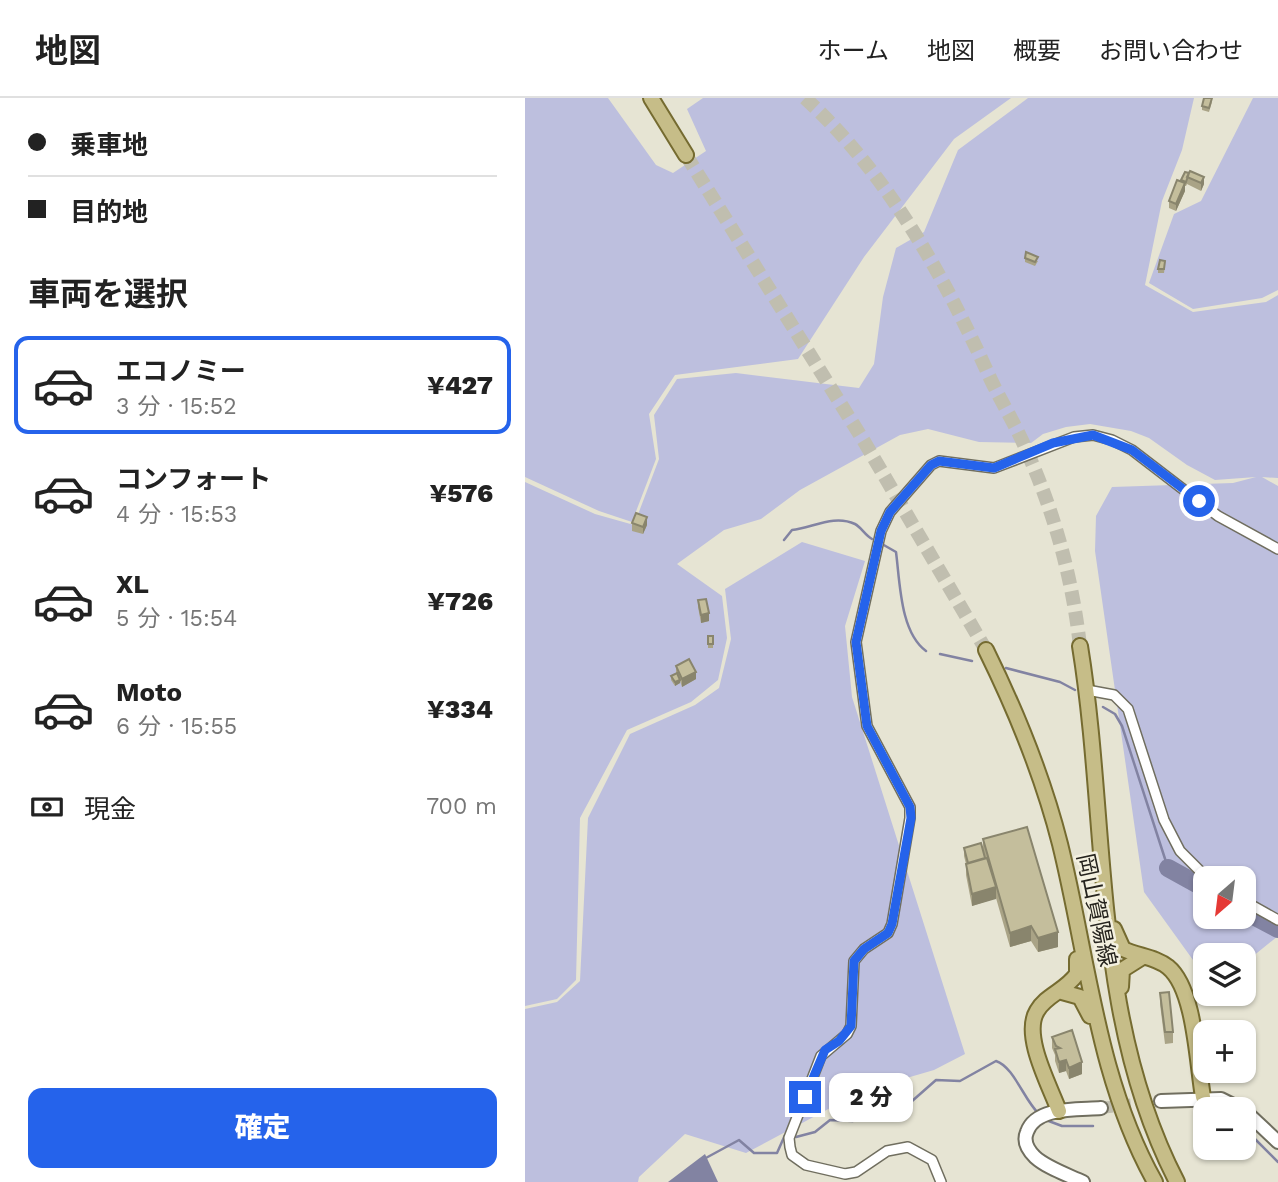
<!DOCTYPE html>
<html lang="ja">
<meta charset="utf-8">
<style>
:root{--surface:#fff;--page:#f6f6f6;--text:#222;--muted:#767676;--line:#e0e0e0;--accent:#2563eb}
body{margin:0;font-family:"Work Sans","Noto Sans JP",sans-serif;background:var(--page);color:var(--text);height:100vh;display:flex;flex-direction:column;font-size:26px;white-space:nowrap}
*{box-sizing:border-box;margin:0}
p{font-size:23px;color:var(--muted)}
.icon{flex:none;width:38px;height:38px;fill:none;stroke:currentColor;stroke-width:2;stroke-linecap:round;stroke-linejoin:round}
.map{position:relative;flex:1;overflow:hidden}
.drawer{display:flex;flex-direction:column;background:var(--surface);width:525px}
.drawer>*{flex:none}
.top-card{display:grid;align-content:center;height:154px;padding:0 28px;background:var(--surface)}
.needle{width:46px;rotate:208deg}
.controls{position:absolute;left:668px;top:768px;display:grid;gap:14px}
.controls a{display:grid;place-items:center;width:63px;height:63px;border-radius:14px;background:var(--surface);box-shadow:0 2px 5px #0004;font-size:35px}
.end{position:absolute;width:32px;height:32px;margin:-16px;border:9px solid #2563eb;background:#fff;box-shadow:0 0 0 4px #fff}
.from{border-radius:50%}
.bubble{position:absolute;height:49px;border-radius:14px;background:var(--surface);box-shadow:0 2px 5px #0004;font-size:23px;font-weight:800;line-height:49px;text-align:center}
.top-card b{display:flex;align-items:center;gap:24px;height:66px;font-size:26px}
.top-card b+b{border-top:2px solid var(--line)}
.top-card i{width:18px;height:18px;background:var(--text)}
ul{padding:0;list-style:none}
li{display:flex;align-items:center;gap:21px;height:98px;margin:0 14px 10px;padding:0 14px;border:4px solid transparent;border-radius:14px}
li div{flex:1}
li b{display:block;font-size:26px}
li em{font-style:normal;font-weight:800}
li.active{border-color:var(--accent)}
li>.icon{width:63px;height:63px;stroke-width:1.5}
h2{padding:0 28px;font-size:32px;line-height:84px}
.pay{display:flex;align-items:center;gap:18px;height:77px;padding:0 28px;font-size:26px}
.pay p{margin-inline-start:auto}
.action{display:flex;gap:14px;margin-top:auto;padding:14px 28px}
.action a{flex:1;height:80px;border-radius:14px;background:var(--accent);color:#fff;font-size:28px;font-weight:800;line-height:80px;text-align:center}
header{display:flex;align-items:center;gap:42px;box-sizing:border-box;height:98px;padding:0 35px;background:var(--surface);border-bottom:2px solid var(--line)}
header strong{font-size:33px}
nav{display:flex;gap:38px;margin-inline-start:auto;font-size:24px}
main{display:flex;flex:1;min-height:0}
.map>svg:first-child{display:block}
.green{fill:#bdbfde;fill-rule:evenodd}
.water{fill:#8283a2}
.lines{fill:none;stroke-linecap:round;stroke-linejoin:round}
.stream{stroke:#8283a2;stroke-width:2.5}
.river{stroke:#8283a2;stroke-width:18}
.tertiary-tunnel{stroke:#c0beaf;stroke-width:12;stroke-dasharray:12 6;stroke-linecap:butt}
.primary-tunnel{stroke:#c0beaf;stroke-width:14;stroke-dasharray:14 7;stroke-linecap:butt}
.minor-casing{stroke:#706e5f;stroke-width:12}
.tertiary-casing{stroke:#706e5f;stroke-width:16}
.primary-casing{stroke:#756b30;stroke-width:18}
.minor{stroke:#fff;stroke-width:9}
.tertiary{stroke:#fff;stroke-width:12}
.primary{stroke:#c6bd88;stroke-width:14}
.wall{fill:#a9a386}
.shaded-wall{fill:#89856d}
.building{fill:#c4be9c;stroke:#89856d;stroke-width:2}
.route{stroke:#2563eb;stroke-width:9}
.labels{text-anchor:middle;stroke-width:5;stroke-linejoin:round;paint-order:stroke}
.street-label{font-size:23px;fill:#26241e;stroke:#f4f1e0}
</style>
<header>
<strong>地図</strong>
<nav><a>ホーム</a><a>地図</a><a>概要</a><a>お問い合わせ</a></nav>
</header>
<main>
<section class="drawer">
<div class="top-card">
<b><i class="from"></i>乗車地</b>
<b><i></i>目的地</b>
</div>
<h2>車両を選択</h2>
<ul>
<li class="active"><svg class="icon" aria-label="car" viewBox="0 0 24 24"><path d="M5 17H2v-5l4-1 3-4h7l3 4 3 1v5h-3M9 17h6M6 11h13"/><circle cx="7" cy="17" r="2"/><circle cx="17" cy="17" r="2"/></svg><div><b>エコノミー</b><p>3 分 · 15:52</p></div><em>¥427</em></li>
<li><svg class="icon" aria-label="car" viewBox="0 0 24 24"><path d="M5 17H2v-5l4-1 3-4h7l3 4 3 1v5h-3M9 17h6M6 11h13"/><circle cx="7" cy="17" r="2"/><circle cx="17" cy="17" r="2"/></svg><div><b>コンフォート</b><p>4 分 · 15:53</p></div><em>¥576</em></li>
<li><svg class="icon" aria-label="car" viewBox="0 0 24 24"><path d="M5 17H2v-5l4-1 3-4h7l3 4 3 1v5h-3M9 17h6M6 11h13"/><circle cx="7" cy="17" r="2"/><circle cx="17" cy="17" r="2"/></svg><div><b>XL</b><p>5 分 · 15:54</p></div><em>¥726</em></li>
<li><svg class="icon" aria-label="car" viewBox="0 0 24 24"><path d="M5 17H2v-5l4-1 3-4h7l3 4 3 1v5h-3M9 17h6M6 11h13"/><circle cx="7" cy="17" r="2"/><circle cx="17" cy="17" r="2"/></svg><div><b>Moto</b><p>6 分 · 15:55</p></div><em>¥334</em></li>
</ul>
<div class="pay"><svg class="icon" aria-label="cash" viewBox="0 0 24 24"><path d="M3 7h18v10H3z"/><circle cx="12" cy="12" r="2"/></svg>現金<p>700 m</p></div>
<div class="action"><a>確定</a></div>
</section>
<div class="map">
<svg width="753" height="1084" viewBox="0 0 753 1084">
<rect width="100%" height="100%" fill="#e6e4d3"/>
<path class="green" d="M0,0H83L131,67L148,75L181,53L162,11L178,0H486L429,41L339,159L273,261L150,277L124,316L131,361L107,424L74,413L0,379Z
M503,0H669L657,52L637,103L620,187L668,214L741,204L753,197V380L737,379L753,388V838L727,859L719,873V858H681V880L619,794L570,453L571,418L587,389L708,385L731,379L690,382L662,367L624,340L606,333L565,326L541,329L518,336L506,345L454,344L403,331L375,337L275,392L236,421L199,432L152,466L197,498L202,540L193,582L166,604L102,632L55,720L51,882L32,901L0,908V384L70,416L109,427L134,361L129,317L152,281L211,275L334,290L349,266L358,199L371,150L399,134L433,52ZM681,780H719V819H681Z
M728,0H753V192L737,200L668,211L624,185L649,116L676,103Z
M277,444L340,463L320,528L327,599L440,956L409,972L337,993L221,1055L160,1036L114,1079L113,1084H0V911L32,904L55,883L63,720L105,636L170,607L194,590L206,541L200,491Z"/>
<path class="water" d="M180,1056L193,1084H143Z"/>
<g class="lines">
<path class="stream" d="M259,442L267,432C287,430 309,416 330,426C336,429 340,437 347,441
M357,446L371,454C375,484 375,534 401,553
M415,556L447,563
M481,570L535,584L550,592
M578,609L590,616L597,628L643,770
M676,1013H681
M521,1022L537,1028H568
M719,1030L753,1064
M271,1039L290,1034L305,1022L328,1023L341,1009L368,1000L386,1004L411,982L435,983L471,963C489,969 499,1002 514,1016
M179,1061L214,1042L229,1055H252L260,1037"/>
<path class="river" d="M643,770L681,791
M719,813L753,831"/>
<path class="tertiary-tunnel" d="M576,1010L636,1003"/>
<path class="primary-tunnel" d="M280,0C364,77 420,180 466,282C477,305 490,326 500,349C529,413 547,478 555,548
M161,57L340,345L461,552"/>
<g class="minor-casing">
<path id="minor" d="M562,592L589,597L603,611L639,722L655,753L682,780
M719,803L753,822
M416,1084L407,1062L383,1049L362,1053L331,1074L320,1076L281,1067L267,1057L265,1049L264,1040L296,958L322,936L326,928L329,863L339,851L363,835L367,826L385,720V709L342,628L331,544L356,433L365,414L406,367L414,363L469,370L549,339L568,337L587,342L607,352L693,418L753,451"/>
</g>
<g class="tertiary-casing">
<path id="tertiary" d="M636,1003L696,1001L718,1012
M719,1012L753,1044
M558,1084C543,1077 522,1070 510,1059C503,1052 498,1043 502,1034C511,1008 554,1012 576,1010"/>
</g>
<g class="primary-casing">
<path id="primary" d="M126,0L161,57
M555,548C584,727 566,918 652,1084
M461,552C492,615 518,679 535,746C563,859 572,981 630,1084
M589,831L598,851C612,858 631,859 643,869C670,891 672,965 678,999
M596,889L597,872L616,860
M537,894L555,899L565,918
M534,1013C525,988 497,938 512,913C521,897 540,893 552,876V861"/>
</g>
<use href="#minor" class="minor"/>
<use href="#tertiary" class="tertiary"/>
<use href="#primary" class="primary"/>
</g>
<path class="wall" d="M687,4L684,14L677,12V8Z
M660,74L679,86L676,93L662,86L661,88H660V93L651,113L644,110V103L656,84Z
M500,160L513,163L510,168L500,164Z
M640,167L639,175H633V171Z
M107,425L122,427L118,436L107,433Z
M173,502L184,523L176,525L173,509Z
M183,538H188V550H183Z
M151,568L171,581L157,589L155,583V585L150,588L146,582V578L151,576Z
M458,741L533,849L513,854L506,843L485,849L471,800L447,808L441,777V766L439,758V750L458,753Z
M635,895L648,934V945L640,946L635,906Z
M527,939L557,976L544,981L541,973L534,975L530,963V957L527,950Z"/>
<path class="shaded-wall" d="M679,79V86L676,93V85Z
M660,85V93L651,113V106Z
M122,419V427L118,436V429Z
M184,515V523L176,525V517Z
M171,574V581L157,589V581Z
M155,582V585L150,588V584Z
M471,789V801L447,808V796Z
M506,828V843L485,849V835Z
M533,834V849L513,854V840Z
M541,962V973L534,975V964Z
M557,964V976L544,981V970Z"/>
<path class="building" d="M679,0H687L684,10L677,8Z
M665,73L679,79L676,85L662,79Z
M660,74L664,75L661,84L656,82Z
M652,82L660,85L651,106L644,103Z
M501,154L513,159L510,164L500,160Z
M635,162L640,163L639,171H633Z
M111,415L122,419L118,429L107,425Z
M181,501L184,515L176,517L173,502Z
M183,538H188V546H183Z
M164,561L171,574L157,581L151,568Z
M152,575L155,582L150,584L146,578Z
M502,729L533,834L513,840L506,828L485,835L458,741Z
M456,745L460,760L443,765L439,750Z
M462,760L471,789L447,796L441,766Z
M644,894L648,934H640L635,895Z
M547,932L557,964L544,970L541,962L534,964L530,951L535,950L531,948L527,939Z"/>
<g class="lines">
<path class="route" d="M280,999L300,952L314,943L326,928L329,863L339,851L363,835L367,826L386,720L385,709L342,628L331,544L356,433L365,414L406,367L414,363L469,370L528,345L568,337L607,352L674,403"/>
</g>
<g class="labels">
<g class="street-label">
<text transform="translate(572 812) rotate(78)" y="8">岡山賀陽線</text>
</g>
</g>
</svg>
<div class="controls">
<a><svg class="needle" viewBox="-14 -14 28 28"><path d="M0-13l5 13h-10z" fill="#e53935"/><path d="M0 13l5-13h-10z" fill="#767676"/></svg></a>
<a><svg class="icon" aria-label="layers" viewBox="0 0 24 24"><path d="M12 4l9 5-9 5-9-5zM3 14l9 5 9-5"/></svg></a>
<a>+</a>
<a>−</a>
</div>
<i class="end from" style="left:674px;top:403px"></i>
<i class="end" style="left:280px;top:999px"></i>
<div class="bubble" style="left:304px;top:975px;width:84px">2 分</div>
</div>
</main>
